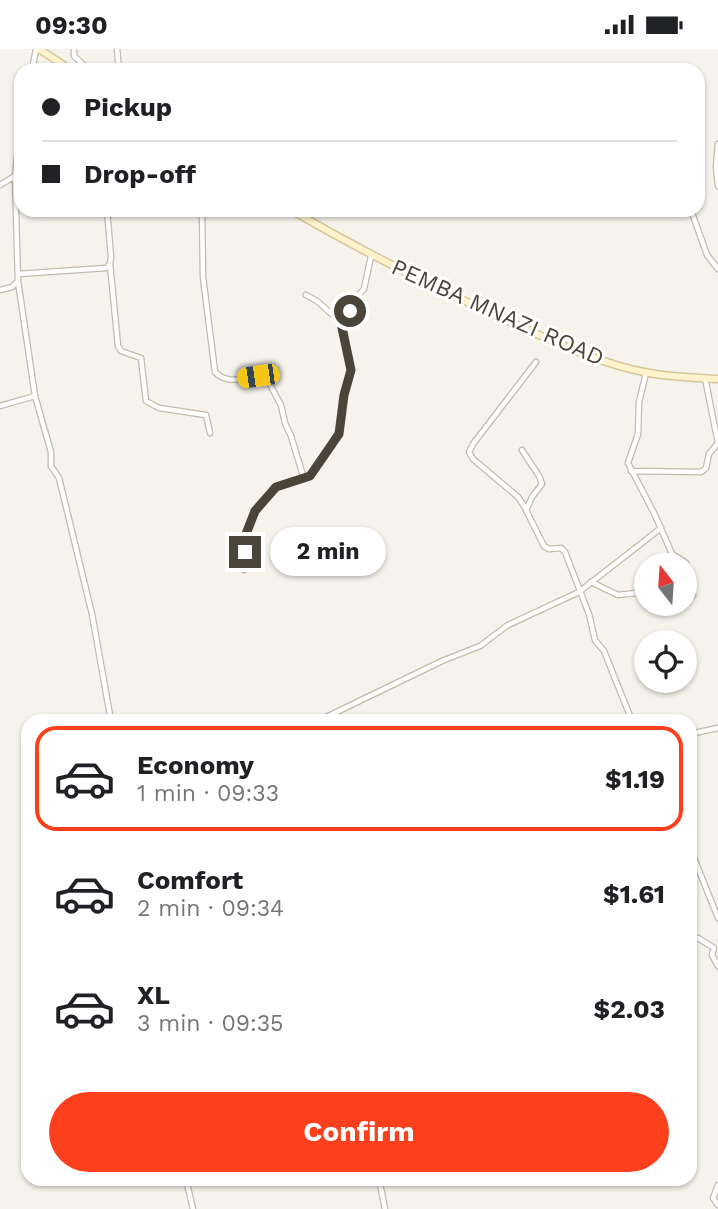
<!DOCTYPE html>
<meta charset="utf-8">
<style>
:root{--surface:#fff;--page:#f2f2f2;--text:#202124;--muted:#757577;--line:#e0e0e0;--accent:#fc3f1d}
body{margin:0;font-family:"Work Sans",sans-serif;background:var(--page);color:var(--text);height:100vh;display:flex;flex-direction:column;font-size:26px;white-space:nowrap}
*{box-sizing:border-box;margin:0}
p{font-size:23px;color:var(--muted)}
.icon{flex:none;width:38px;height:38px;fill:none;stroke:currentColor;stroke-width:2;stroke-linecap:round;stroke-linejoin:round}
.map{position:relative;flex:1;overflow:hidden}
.side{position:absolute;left:21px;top:665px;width:676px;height:472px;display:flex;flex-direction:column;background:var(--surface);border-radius:21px;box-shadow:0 2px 5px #0004}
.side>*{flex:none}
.banner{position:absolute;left:14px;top:14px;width:691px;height:154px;border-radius:21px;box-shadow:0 2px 5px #0004;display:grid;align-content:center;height:154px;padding:0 28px;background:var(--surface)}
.needle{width:46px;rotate:343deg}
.fabs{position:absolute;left:634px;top:504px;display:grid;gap:14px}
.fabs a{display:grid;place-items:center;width:63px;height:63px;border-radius:50%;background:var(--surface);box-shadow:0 2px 5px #0004;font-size:35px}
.end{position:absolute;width:32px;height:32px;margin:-16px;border:9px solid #4b4439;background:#fff;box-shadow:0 0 0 4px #fff}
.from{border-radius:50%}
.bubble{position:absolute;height:49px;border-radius:24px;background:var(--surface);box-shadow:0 2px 5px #0004;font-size:23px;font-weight:700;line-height:49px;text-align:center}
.car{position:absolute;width:21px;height:42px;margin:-21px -10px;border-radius:9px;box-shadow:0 0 5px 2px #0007;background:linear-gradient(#f5c518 24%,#345 0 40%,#f5c518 0 76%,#345 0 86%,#f5c518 0)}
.banner b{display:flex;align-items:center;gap:24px;height:66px;font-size:26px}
.banner b+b{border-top:2px solid var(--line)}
.banner i{width:18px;height:18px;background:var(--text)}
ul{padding:12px 0 0;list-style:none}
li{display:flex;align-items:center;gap:21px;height:105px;margin:0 14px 10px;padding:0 14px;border:4px solid transparent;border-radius:21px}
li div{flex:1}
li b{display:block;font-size:26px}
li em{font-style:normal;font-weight:700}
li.active{border-color:var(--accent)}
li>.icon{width:63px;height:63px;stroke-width:1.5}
.primary-button{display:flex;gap:14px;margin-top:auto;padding:14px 28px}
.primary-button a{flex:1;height:80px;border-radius:42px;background:var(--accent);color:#fff;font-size:28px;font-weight:700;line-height:80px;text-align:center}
.status{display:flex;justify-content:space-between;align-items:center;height:49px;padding:0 35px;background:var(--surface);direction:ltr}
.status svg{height:19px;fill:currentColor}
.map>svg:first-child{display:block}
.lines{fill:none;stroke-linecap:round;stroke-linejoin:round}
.minor-casing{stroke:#c2bbae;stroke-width:7}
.secondary-casing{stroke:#d6c79b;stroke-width:9}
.minor{stroke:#fff;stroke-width:4.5}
.secondary{stroke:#fff3cd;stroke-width:6}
.route{stroke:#4b4439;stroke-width:9}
.labels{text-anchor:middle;stroke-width:6;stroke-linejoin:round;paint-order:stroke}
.street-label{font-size:23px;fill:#4b4439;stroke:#fff}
</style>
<div class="status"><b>09:30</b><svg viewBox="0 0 49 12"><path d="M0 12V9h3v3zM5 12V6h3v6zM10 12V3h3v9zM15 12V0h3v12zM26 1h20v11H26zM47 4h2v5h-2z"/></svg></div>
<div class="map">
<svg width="718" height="1160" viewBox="0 0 718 1160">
<rect width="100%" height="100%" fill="#f6f3ec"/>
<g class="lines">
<g class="minor-casing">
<path id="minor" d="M74,0V7L89,21
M117,0L119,21
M32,21L36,0
M21,73L15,127L18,232L35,347L51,403V417L59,429L92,565L111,672
M718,95L716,118L718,137
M0,136L15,127
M202,161L203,228L215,323C229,338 249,326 266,328L281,356L285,374L291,387L304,430
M691,161L707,206L718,220
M110,215L118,297L121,302L141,309L146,352L159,359L206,366L210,384
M18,225L106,219L110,215L111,208L107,161
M0,241L12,238L17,233
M306,246L317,252L343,275
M646,324L639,353L638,385L628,414L655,466L672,505L686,514
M705,329L718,394
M0,357L35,347
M522,401L539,427L542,435L532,448L526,461L544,497L549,500L561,499L565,503L589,565L595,591L604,602L632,672
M631,422L701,423L706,419L709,405L718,394
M526,460L518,448L473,410L469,403L473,395L536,313
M244,521L246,485L255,462L276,438L310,427L340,381L344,346L351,321L343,275L357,248L364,240L371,207
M591,533L618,546L646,543
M684,545L693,546
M318,672L442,612L480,597L508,576L579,543L661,479
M690,685L718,679
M690,799L718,869
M690,894L698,889L714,899L712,906L718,917
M186,1130L193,1160
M379,1130L385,1160
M718,1136L713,1149L718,1156"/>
</g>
<g class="secondary-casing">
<path id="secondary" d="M39,0L71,21
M291,161C360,201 431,237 504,270C550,291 599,315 649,324C672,328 694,329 718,330"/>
</g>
<use href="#minor" class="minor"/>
<use href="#secondary" class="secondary"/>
</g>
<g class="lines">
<path class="route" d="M245,503L246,485L255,462L276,438L310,427L339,385L344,346L351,321L342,279L350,262"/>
</g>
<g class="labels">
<g class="street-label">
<text transform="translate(498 263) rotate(24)" y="8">PEMBA MNAZI ROAD</text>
</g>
</g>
</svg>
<div class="fabs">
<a><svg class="needle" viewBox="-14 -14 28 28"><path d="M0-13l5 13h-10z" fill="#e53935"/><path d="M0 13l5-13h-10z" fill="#757577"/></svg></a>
<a><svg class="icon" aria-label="locate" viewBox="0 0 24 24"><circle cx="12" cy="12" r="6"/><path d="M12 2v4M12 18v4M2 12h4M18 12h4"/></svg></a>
</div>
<i class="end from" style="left:350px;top:262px"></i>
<i class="end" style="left:245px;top:503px"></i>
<div class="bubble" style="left:270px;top:478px;width:116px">2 min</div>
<i class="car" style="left:258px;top:327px;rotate:262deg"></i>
<div class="banner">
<b><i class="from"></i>Pickup</b>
<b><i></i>Drop-off</b>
</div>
<section class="side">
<ul>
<li class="active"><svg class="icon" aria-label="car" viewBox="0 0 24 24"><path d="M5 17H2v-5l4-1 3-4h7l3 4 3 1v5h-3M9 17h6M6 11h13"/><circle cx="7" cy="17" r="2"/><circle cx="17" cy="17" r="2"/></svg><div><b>Economy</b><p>1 min · 09:33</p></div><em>$1.19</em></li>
<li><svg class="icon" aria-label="car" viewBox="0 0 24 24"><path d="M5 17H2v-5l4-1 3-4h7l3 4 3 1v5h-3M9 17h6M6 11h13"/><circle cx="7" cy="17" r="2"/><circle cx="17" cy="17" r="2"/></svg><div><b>Comfort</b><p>2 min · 09:34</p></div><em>$1.61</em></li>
<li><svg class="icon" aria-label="car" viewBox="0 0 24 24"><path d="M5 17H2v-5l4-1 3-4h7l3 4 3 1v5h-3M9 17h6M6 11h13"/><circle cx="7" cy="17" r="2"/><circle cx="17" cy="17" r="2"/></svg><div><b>XL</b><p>3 min · 09:35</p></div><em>$2.03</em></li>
</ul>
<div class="primary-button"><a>Confirm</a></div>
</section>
</div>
